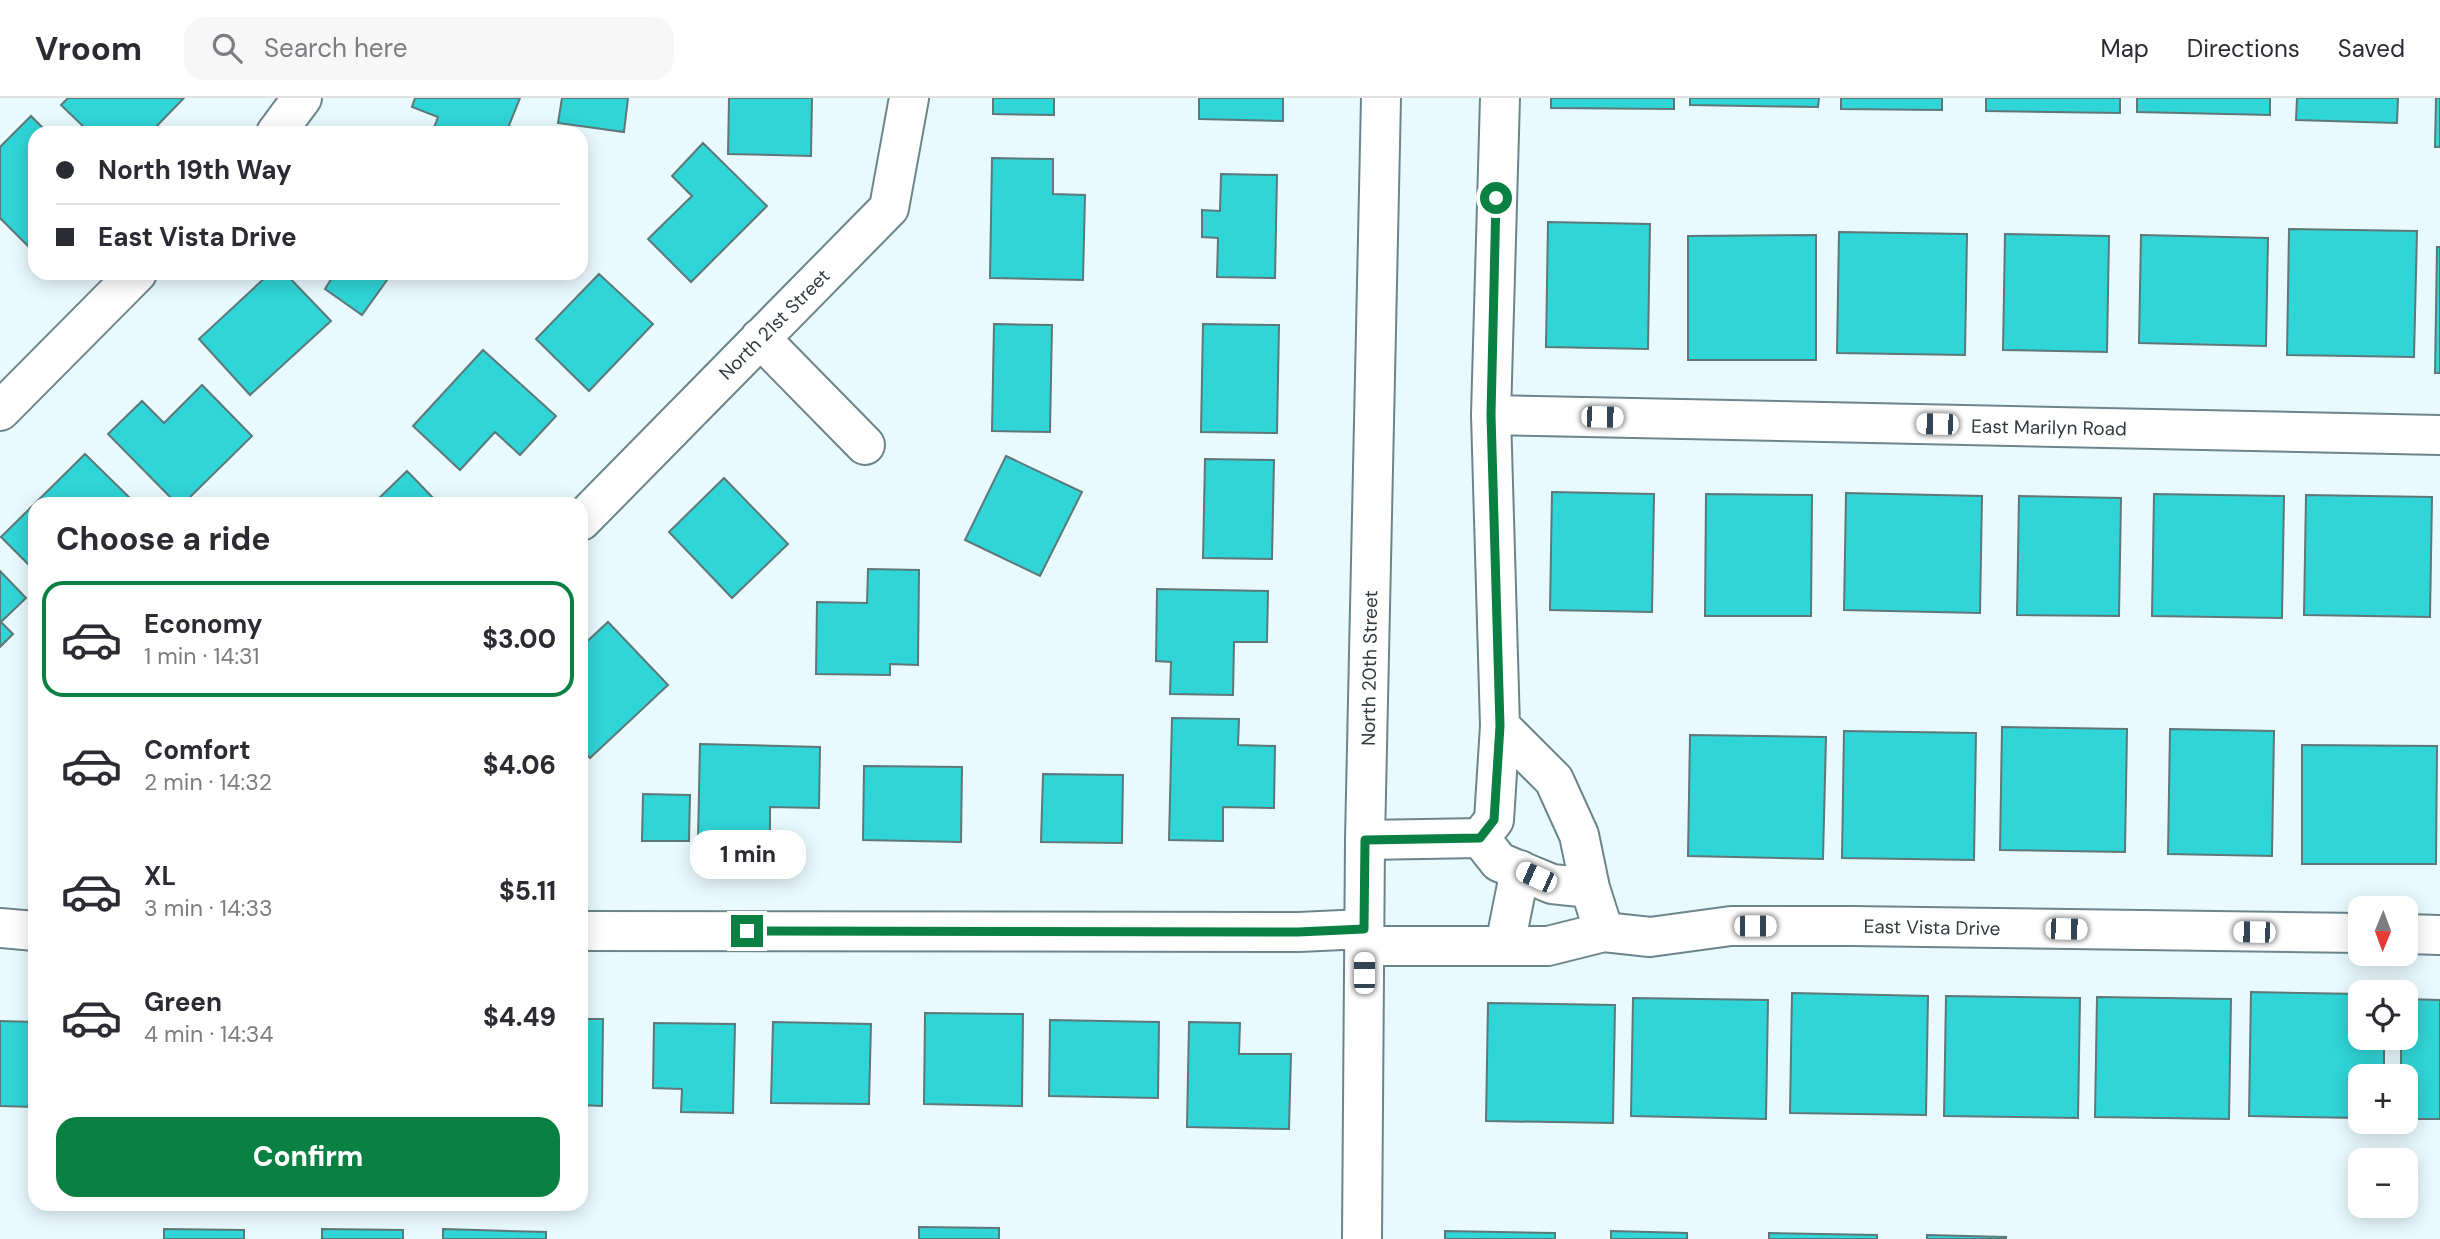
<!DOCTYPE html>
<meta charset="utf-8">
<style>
:root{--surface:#fff;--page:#f7f7f7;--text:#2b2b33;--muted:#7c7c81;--line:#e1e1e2;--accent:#0b8043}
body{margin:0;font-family:"DM Sans",sans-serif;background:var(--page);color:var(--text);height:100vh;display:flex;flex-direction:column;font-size:26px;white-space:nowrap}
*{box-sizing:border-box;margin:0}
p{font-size:23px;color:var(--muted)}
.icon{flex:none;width:38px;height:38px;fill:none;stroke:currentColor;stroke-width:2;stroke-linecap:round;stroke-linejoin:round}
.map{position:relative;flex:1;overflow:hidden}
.drawer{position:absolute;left:28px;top:399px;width:560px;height:714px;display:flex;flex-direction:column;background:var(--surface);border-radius:21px;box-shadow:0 4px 18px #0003}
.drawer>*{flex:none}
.banner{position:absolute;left:28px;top:28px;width:560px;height:154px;border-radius:21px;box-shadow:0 4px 18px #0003;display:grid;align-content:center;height:154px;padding:0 28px;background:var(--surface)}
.needle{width:46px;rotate:181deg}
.tools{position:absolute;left:2348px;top:798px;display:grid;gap:14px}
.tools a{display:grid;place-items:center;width:70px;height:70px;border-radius:14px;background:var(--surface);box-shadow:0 4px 18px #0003;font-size:35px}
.end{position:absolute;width:32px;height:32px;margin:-16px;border:9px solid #0b8043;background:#fff;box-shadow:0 0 0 4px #fff}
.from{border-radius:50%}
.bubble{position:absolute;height:49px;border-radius:21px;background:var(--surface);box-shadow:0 4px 18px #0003;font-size:23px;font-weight:800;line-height:49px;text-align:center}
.car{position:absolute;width:21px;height:42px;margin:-21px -10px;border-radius:9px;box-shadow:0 0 5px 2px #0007;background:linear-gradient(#fff 24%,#345 0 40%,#fff 0 76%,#345 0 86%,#fff 0)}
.banner b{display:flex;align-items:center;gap:24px;height:66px;font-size:26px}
.banner b+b{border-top:2px solid var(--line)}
.banner i{width:18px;height:18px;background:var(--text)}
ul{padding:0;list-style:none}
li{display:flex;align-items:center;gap:21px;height:116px;margin:0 14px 10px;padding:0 14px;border:4px solid transparent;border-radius:21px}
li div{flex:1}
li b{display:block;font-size:26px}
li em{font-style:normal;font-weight:800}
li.selected{border-color:var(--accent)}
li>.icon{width:63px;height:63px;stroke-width:1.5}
h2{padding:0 28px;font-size:32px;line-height:84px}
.cta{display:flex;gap:14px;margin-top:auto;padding:14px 28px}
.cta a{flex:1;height:80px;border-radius:21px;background:var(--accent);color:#fff;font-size:28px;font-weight:800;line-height:80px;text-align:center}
header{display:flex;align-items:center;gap:42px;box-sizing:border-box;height:98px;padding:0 35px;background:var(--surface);border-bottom:2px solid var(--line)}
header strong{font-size:33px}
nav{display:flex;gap:38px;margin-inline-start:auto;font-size:24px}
.search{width:490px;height:63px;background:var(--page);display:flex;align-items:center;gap:18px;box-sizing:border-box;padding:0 24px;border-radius:21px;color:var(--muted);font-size:26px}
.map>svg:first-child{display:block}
.building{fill:#30d5d8;stroke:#5c7878;stroke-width:2}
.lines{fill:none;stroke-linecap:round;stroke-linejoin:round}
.minor-casing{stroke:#6b858c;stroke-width:42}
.tertiary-casing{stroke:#6b858c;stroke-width:42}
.minor{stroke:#fff;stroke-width:38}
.tertiary{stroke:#fff;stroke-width:38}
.route{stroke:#0b8043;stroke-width:9}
.labels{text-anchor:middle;stroke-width:5;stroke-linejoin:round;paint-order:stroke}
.street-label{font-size:19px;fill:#2f3a3d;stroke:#fff}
</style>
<header>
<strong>Vroom</strong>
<div class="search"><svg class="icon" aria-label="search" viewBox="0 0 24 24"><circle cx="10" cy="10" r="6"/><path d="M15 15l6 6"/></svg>Search here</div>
<nav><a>Map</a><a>Directions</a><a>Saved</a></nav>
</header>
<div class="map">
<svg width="2440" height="1141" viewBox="0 0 2440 1141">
<rect width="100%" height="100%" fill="#e9faff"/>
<path class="building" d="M68,0H184L150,35H90L61,7Z
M415,0H520L506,35H432L438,19L412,9Z
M562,0H628L624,34L558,25Z
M729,0H812L811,58L728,56Z
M993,0H1054V17L993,16Z
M1199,0H1283V23L1199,21Z
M1551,0H1674V11L1551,10Z
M1690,0H1819L1818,9L1690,7Z
M1841,0H1942V12L1841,11Z
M1986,0H2120V15L1986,13Z
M2137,0H2270V17L2137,14Z
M2297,0H2398L2397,25L2296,22Z
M2436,0H2440V49H2435Z
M31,18L48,35H35V151L33,153L0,120V49Z
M703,45L767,108L691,184L648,141L692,98L672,78Z
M992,60L1053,61V96L1085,97L1083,182L990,180Z
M1221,76L1277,77L1275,180L1217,179L1218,140L1202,139V112L1220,113Z
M1548,124L1650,126L1648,251L1546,249Z
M2289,131L2417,133L2414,259L2287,257Z
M1839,134L1967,136L1965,257L1837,255Z
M2005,136L2109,138L2107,254L2003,252Z
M1816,137V262H1688V138Z
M2141,137L2268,140L2266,248L2139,245Z
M2437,149H2440V275H2435Z
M270,175H285L331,223L250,297L199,241Z
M335,175H392L362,217L325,191Z
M599,176L653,226L589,293L536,241Z
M994,226L1052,227L1050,334L992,333Z
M1203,226L1279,227L1277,335L1201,334Z
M483,252L556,318L520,357L495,334L460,372L413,328Z
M202,287L252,338L183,406H177L108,336L142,303L164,325Z
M85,356L136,406H35V473L1,439Z
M1006,358L1082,394L1040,478L965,442Z
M1205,361L1274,362L1272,461L1203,460Z
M407,373L439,406H373Z
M724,380L788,446L732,500L669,434Z
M1552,394L1654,396L1652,514L1550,512Z
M1846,395L1982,398L1980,515L1844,512Z
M1706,396L1812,397L1811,518H1705Z
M2154,396L2284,398L2282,520L2152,518Z
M2306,397L2432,399L2430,519L2304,517Z
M2019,398L2121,400L2119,518L2017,517Z
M868,471L919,472L918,567L890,566V577L816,576L817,504L867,505Z
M0,473L26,500L1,524L13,536L0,549Z
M1157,491L1268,493L1267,544H1234L1233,597L1170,596L1171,564L1156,563Z
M608,524L668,587L590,660L581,650V549Z
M1172,620L1239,621L1238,647L1275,648L1274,710L1223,709V743L1169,742Z
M2002,629L2127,631L2125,754L2000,752Z
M2170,631L2274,633L2272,758L2168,756Z
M1844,633L1976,635L1974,762L1842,760Z
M1690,637L1826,639L1823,761L1688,758Z
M700,646L820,649L819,710L770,709V744L698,742Z
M2302,647L2437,648L2436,766H2302Z
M30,657H35V744H29Z
M864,668L962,669L961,744L863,742Z
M1043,676L1123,677L1122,745L1041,744Z
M643,696L690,697L689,743H642Z
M2251,894L2361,896V940H2384V978H2361V1020L2249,1018Z
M1792,895L1928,898L1926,1017L1790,1015Z
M1946,898L2080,900L2078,1020L1944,1018Z
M2097,899L2231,901L2229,1021L2095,1019Z
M1633,900L1768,902L1766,1021L1631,1018Z
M2406,901L2440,902V1021H2406V978H2401V940H2406Z
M1488,905L1615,907L1613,1025L1486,1023Z
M925,915L1023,916L1022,1008L924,1006Z
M581,921H603L602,1008L581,1007Z
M1050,922L1159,924L1158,1000L1049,998Z
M0,923L35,924V1009L0,1008Z
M773,924L871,926L869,1006L771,1005Z
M1189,924L1240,925L1239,956H1291L1289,1031L1187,1029Z
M654,925L735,926L733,1015L681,1014L682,991L653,990Z
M919,1129L999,1130V1141H919Z
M164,1131L244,1132V1141H164Z
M322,1131L403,1132V1141H322Z
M443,1131L546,1134V1141H443Z
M1445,1133L1555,1135V1141H1445Z
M1611,1133L1687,1135V1141H1611Z
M1769,1135L1877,1137V1141H1769Z
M1927,1137L2006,1139V1141H1927Z"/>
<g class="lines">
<g class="minor-casing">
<path id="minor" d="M1500,0L1491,317L1500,628L1554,682L1579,737L1590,790L1604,834
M276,35L302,0
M760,240L865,347
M0,313L137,175
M1491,317L2440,337
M581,423L889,110L909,0
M1480,740L1499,764L1552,786L1590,790
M1365,742L1480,740L1494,722L1500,628
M0,830L35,833
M581,833L1299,834L1364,831
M2406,836L2440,837
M1505,847L1520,772
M1364,848H1548L1604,834L1650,839L1731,828H1852L2361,835"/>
</g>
<g class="tertiary-casing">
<path id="tertiary" d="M1362,1141L1365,742L1381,0"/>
</g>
<use href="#minor" class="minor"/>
<use href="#tertiary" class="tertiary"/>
</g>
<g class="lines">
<path class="route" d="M747,833L1298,834L1364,831L1365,742L1480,740L1494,722L1500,628L1491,317L1496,100"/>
</g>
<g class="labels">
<g class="street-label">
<text transform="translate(774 226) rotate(-45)" y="7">North 21st Street</text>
<text transform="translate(2049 329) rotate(1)" y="7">East Marilyn Road</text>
<text transform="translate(1369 570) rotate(-89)" y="7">North 20th Street</text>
<text transform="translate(1932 829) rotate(1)" y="7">East Vista Drive</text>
</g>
</g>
</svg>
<div class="tools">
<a><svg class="needle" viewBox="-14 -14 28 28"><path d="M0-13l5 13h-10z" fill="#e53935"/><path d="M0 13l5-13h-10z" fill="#7c7c81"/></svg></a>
<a><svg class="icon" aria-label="locate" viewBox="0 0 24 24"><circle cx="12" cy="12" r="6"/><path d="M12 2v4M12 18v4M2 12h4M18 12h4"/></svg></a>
<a>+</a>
<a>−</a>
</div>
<i class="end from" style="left:1496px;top:100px"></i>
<i class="end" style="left:747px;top:833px"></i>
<div class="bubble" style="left:690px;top:732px;width:116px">1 min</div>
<i class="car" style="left:1602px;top:319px;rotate:91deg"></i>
<i class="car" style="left:1937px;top:326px;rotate:271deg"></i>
<i class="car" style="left:1536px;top:779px;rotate:294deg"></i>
<i class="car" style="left:1755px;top:828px;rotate:90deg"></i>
<i class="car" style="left:2066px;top:831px;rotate:91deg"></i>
<i class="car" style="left:2254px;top:834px;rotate:271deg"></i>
<i class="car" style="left:1364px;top:875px;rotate:0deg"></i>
<div class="banner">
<b><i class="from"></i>North 19th Way</b>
<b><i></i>East Vista Drive</b>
</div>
<section class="drawer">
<h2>Choose a ride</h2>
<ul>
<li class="selected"><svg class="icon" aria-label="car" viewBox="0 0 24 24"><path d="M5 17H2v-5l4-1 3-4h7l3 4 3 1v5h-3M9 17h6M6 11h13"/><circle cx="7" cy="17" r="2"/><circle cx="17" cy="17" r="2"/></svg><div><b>Economy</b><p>1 min · 14:31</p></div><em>$3.00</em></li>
<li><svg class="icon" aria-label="car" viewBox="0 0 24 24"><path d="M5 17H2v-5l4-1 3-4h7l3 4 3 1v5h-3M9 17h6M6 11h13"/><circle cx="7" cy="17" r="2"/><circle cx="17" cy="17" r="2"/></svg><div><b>Comfort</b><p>2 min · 14:32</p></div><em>$4.06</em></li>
<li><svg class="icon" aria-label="car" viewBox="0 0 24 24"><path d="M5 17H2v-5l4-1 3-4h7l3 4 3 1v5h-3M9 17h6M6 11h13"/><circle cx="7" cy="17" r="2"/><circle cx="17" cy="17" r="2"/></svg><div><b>XL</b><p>3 min · 14:33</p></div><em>$5.11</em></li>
<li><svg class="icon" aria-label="car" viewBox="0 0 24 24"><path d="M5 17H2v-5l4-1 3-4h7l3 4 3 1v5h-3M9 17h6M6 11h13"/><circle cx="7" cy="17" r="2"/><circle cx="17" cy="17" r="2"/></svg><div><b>Green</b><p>4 min · 14:34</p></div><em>$4.49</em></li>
</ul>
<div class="cta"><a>Confirm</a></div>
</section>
</div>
